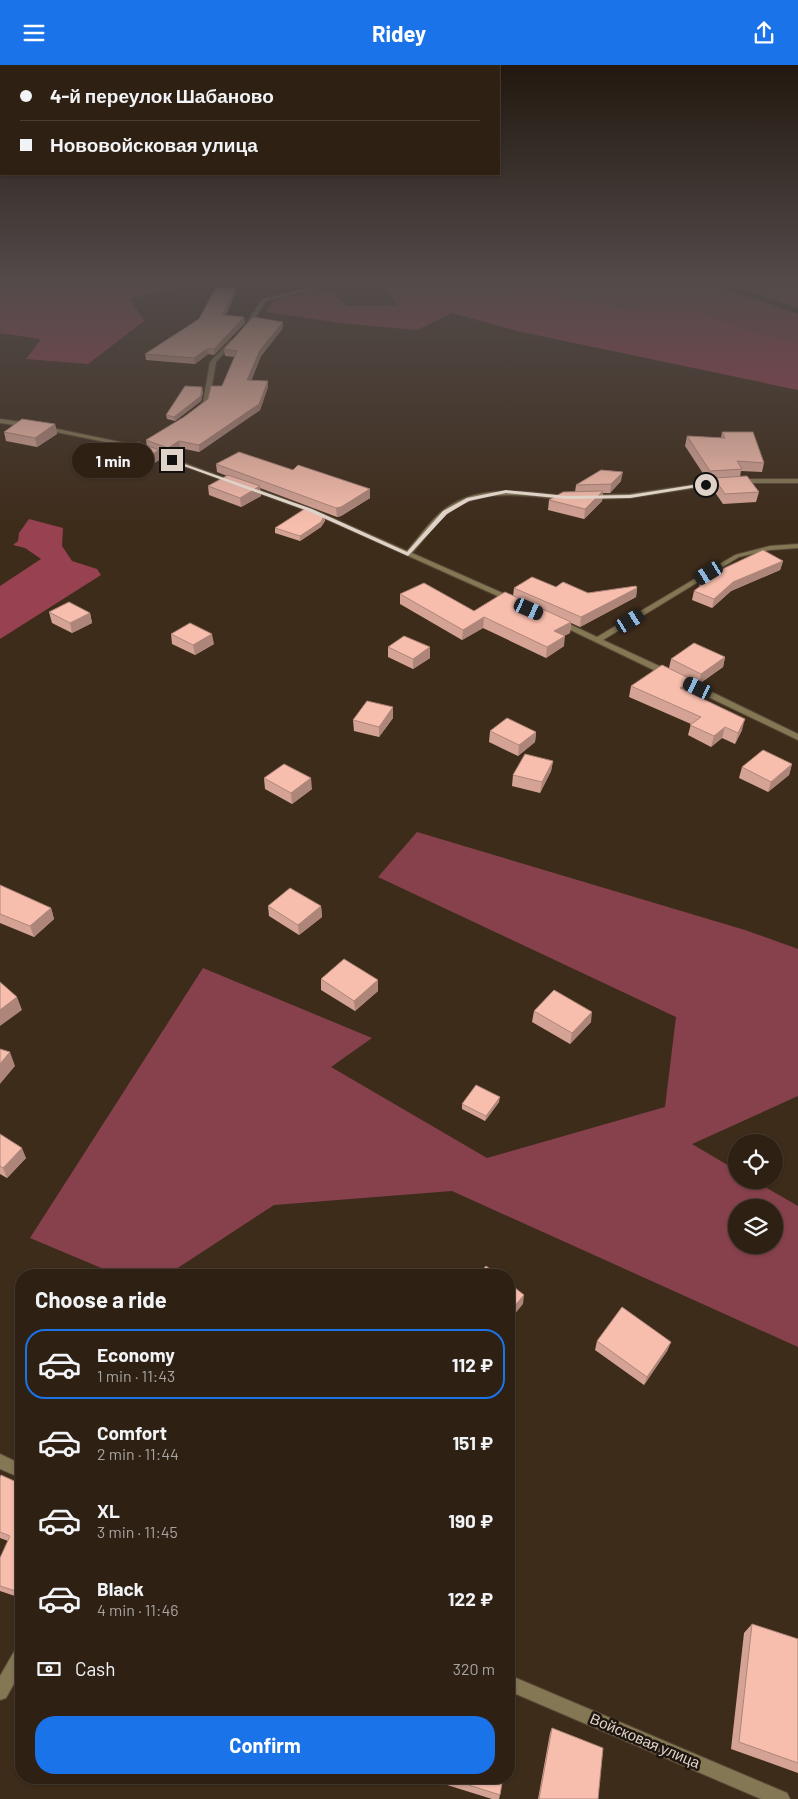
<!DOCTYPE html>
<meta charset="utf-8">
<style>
:root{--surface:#2e2114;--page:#3a2e22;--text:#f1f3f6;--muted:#a7a3a0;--line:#493e34;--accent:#1a73e8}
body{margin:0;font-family:Barlow,sans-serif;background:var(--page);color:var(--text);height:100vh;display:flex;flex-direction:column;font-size:19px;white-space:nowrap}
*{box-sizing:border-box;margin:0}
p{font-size:16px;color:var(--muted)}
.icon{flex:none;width:28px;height:28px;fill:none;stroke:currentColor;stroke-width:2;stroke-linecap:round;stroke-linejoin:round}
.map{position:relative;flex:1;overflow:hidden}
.panel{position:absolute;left:15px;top:1204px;width:500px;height:515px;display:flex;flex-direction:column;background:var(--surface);border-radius:20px;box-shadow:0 1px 4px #0004,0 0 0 1px var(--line)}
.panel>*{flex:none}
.guide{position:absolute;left:0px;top:0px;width:500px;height:110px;box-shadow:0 1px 4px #0004,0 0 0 1px var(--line);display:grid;align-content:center;height:110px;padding:0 20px;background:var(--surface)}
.fabs{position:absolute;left:728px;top:1069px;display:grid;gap:10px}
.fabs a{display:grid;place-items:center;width:55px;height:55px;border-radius:50%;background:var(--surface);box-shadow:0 1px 4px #0004,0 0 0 1px var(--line);font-size:25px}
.end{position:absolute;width:22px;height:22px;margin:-11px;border:6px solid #dfd3c9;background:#111;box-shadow:0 0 0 2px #111}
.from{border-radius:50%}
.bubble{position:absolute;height:35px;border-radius:18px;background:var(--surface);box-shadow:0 1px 4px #0004,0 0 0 1px var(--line);font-size:16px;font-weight:700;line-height:35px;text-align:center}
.car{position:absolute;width:15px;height:30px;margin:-15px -8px;border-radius:6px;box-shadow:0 0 4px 1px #0007;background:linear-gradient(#222 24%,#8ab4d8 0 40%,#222 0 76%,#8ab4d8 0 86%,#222 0)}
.guide b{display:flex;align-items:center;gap:18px;height:48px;font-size:19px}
.guide b+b{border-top:1px solid var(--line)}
.guide i{width:12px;height:12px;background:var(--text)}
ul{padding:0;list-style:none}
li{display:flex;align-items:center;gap:15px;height:70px;margin:0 10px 8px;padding:0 10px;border:2px solid transparent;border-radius:20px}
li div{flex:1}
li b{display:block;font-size:19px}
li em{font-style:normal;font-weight:700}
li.active{border-color:var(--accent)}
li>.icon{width:45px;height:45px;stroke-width:1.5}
h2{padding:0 20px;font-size:22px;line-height:60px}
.pay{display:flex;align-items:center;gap:12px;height:55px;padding:0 20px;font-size:19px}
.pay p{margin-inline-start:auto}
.cta{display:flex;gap:10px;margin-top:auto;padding:10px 20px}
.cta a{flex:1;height:58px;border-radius:20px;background:var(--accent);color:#fff;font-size:20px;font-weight:700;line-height:58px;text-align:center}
header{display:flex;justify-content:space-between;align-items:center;height:65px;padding:0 20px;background:var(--accent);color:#fff;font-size:22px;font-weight:700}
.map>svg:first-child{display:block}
.green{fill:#86414d;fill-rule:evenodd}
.forest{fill:#974151}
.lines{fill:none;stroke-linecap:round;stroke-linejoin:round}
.minor-casing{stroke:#584737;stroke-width:2}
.minor{fill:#847754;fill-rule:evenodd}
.wall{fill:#d4a395}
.shaded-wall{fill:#ad8579}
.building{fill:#f7bead;stroke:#ad8579}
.route{fill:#dfd3c9}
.labels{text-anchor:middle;stroke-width:5;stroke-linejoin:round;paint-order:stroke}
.near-street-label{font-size:15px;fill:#dfd3c9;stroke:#1e160f}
</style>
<header><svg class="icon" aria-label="menu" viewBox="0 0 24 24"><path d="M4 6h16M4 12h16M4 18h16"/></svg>Ridey<svg class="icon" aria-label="share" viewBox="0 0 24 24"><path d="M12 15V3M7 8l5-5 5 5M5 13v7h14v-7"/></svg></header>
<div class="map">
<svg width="798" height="1734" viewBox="0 0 798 1734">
<rect width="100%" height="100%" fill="#3e2c1b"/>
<path class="green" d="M497,217H707L798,249V277L754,267L699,247L638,246Z
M722,217H798V243Z
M417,767L745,865L798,884V1031L692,1079L736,1105V1115H753L798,1141V1282L452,1126L274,1140L167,1210H118L30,1173L203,903L372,973L331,1002L487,1093L665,1042L676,952L378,812ZM736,1142H774V1180H736Z"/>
<path class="forest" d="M0,217H183L177,224L130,233L144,256L88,299L26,294L41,274L0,268Z
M381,217H497L638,246L699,247L754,267L798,277V325L517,266L452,248L417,265L340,258L266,247L273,236L324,224L333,228L347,241L397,240Z
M29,454L63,463L62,481L72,496L97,504L101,510L0,574V521L41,494L25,483L13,480L18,476L19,468Z"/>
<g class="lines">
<g class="minor-casing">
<path id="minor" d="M314,222L316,224L266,236L249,263L244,262L262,234Z
M231,275L236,276L216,297L209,338L201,345H197V343L203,337L210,297Z
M0,354L29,358L32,360L29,362L0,358Z
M43,361L139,381L238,418L233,419L135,383L41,364V362Z
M798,414V418H739L736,416L739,414Z
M725,415L727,416V418L630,433L590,434L587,432L590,430L630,429Z
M247,422H251L312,444L407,486C418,473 428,459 440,448C475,417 526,427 568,431L571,433L568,435C527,431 479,421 445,450C433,461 423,476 412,488L514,533V537H511L308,446L247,424Z
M798,479V483L770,485L739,492L603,575L670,606V610H664L554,557L558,555H561L597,572L735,490L770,481Z
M677,613H683L798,669V675L677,617Z
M0,1389L21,1399V1413L0,1404Z
M21,1583V1606L6,1633L0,1635V1611L15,1585Z
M509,1610L787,1728L790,1734H761L509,1626Z"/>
</g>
<use href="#minor" class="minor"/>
</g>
<path class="wall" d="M236,228L226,250L244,252L245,258L214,290L208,289L195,299L146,295L145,289L199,254Z
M283,263L261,291L251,316H268V322L260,345L199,387L180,383L169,390L160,386L161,394L144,404L119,399L117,390L147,381L146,375L184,352L208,334L222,321L235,292L225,291L224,284Z
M202,322L203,327L201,336L175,356L167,354L166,350Z
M55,359L57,369L37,382L6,376L4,367Z
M722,367L764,398L762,407L741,406L740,412L759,427L756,437L723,439L712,423L714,415L708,416L685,381L687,371L721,373Z
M216,399L370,433L341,451L337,452L260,423L261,431L241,442L209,430L208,421L227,411L217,407Z
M621,416L610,428H603L602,436L584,454L548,445L549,435L575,427L576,420Z
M324,451L325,456L321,462L300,476L275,468V463Z
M783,496L780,505L731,526L712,543L692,535L694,526L699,522L701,514Z
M556,522L588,528L637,523L636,532L580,562L571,558L570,568L564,571V581L546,593L483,563L462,575L400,539V529L474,546L513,531L514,523Z
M49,547L90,548L92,558L72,568L52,558Z
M171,569L214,579L195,590L172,579Z
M388,582L430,593L413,604L388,592Z
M725,592L723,602L699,619L692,616L690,625L688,627L742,665L735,679L722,673L711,682L688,670L691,659L629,632L631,621L669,603L671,594Z
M393,653L379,672L354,666L353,655Z
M490,666L536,667L535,677L518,691L489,677Z
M553,696L551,706L540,728L512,721L513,710Z
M792,699L789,710L768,727L739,713L742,702Z
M264,713L312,724L292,739L265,724Z
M0,820L51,843L54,854L34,872L0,858Z
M268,841H321L322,852L299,870L269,851Z
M321,914L378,926L355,946L321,925Z
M534,946L591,957L570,979L532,957Z
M499,1037L485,1056L462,1044V1039Z
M0,1069L26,1093L7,1113L0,1109Z
M597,1276L671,1277L667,1286L644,1320L595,1285Z
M0,1412L21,1419V1533L0,1526V1493L8,1476L0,1473Z
M752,1559L798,1574V1708L731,1684L744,1568Z
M552,1663L598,1734H538L550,1668Z
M431,1712H503L500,1730L499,1734H492L431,1715Z"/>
<path class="shaded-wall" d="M236,223V228L223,255L222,250Z
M244,252L245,258L214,290V284Z
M283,257V263L261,291L248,322L247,315L260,285Z
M207,284L208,289L195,299L194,293Z
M268,316V322L260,345L199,387V380Z
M202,322L203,327L201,336L175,356L174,352Z
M55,359L57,369L37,382L35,373Z
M179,376L180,383L169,390L168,383Z
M159,385L161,394L144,404L143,395Z
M623,407L621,416L610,428L611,419Z
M260,421L261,431L241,442L240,433Z
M370,424V433L341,451L337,452L336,443Z
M603,426L602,436L584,454L585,444Z
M324,451L325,456L321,462L300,476V471Z
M783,496L780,505L731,526L712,543L714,534L733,517Z
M637,523L636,532L580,562L581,552Z
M90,548L92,558L72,568L70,558Z
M484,552L483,563L462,575L463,565Z
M571,557L570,568L553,576L554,566Z
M212,569L214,579L195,590L193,580Z
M565,571L564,581L546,593L547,582Z
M430,582V593L413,604V594Z
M725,592L723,602L699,619L701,609Z
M693,615L690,625L678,634L680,623Z
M393,642V653L379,672V662Z
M745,654L742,665L735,679L738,668Z
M725,662L722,673L711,682L714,671Z
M536,667L535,677L518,691L519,680Z
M553,696L551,706L540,728L542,717Z
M792,699L789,710L768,727L771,717Z
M311,713L312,724L292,739L291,728Z
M321,841L322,852L299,870L298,860Z
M51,843L54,854L34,872L30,861Z
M378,915V926L355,946L354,936Z
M17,932L22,945L0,961V945Z
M592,947L591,957L570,979L572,968Z
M10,987L15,1001L0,1019V999Z
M500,1032L499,1037L485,1056L486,1051Z
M22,1083L26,1093L7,1113L3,1103Z
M524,1230L523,1239L509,1256V1248Z
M671,1277L667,1286L644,1320L647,1312Z"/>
<path class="building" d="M216,222L236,223L222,250L244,252L214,284H207L194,293L145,289L199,254Z
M253,252L283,257L260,285L247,315L268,316L259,339L199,380L179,376L168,383L146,375L184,352L208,334L211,321H222L237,286L224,284Z
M185,321L202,322L201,331L174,352L166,350Z
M22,354L55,359L35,373L4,367Z
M722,367H753L764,398L737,396L742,404L710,406L687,371L725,373Z
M138,377L159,385L143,395L117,390Z
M239,387L293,405L298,400L370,424L341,442L336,443L216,399Z
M601,405L623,407L611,419L576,420Z
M228,410L260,421L240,433L208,421Z
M747,411L759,427L725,429L714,413Z
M603,426L585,444L549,435L563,427Z
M306,443L324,451L321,457L300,471L275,463Z
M763,485L783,496L733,517L714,534L694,526L703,519L701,514Z
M532,512L556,522L563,517L588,528L636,521L637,523L581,552L514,523Z
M424,518L474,546L505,527L571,557L554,566L565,571L547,582L484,552L463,565L400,529Z
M69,537L90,548L70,558L49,547Z
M190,558L212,569L193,580L171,569Z
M404,571L430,582L413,594L388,582Z
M694,578L725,592L701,609L671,594Z
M662,600L693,615L680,623L745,654L738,668L725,662L714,671L690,660L701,652L631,621Z
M367,636L393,642L379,662L353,655Z
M507,653L536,667L519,680L490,666Z
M763,685L792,699L771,717L742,702Z
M525,689L553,696L542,717L513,710Z
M284,699L311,713L291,728L264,713Z
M0,820L51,843L30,861L0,849Z
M290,823L321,841L298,860L268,841Z
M344,894L378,915L354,936L321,914Z
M0,917L17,932L0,945Z
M554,925L592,947L572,968L534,946Z
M0,984L10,987L0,999Z
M476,1020L500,1032L486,1051L462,1039Z
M0,1069L22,1083L3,1103L0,1101Z
M486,1201L498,1210H478Z
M509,1218L524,1230L509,1248Z
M622,1242L671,1277L647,1312L597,1276Z
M1,1410L21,1419V1523L19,1527L0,1521V1493L10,1471L0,1467V1412Z
M752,1559L798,1574V1698L739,1677Z
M509,1629L515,1631L509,1674Z
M552,1663L603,1683L598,1734H539Z
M444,1712H503L500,1730Z"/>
<linearGradient id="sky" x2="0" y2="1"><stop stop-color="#22180f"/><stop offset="0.47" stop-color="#524b4a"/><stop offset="1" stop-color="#524b4a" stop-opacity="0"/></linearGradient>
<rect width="798" height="460" fill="url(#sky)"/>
<path class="route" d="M170,394L312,444L407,487L443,446L467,433L506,425L567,431L630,430L706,418L709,420L630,433L567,434L506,428L469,436L447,449L408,491L308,446L170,396Z"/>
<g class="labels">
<g class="near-street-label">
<text transform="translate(645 1676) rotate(23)" y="5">Войсковая улица</text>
</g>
</g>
</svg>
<div class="fabs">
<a><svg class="icon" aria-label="locate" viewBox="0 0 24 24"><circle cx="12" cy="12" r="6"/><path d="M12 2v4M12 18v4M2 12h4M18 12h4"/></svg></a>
<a><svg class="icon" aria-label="layers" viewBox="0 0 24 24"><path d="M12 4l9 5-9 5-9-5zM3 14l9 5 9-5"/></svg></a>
</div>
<i class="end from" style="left:706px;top:420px"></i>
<i class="end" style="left:172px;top:395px"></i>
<div class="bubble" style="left:72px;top:378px;width:82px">1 min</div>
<i class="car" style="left:709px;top:508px;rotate:239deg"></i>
<i class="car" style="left:529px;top:544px;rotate:114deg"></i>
<i class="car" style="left:630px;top:556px;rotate:59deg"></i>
<i class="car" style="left:698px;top:623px;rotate:296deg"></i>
<div class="guide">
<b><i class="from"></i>4-й переулок Шабаново</b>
<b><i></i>Нововойсковая улица</b>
</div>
<section class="panel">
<h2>Choose a ride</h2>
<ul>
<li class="active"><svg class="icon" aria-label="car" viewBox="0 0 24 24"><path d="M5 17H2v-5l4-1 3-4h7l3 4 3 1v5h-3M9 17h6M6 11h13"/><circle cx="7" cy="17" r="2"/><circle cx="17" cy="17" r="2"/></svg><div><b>Economy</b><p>1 min · 11:43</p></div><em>112 ₽</em></li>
<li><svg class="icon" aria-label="car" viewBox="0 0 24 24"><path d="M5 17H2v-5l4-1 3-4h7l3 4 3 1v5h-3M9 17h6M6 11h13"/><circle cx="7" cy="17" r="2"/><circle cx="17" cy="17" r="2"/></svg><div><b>Comfort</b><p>2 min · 11:44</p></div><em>151 ₽</em></li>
<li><svg class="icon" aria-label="car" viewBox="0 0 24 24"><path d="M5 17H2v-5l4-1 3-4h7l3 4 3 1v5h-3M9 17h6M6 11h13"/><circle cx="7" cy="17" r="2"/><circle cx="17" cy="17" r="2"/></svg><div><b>XL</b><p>3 min · 11:45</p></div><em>190 ₽</em></li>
<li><svg class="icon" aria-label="car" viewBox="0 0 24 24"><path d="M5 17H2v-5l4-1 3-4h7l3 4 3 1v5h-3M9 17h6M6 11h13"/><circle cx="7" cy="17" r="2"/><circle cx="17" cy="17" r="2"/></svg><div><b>Black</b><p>4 min · 11:46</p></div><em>122 ₽</em></li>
</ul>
<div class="pay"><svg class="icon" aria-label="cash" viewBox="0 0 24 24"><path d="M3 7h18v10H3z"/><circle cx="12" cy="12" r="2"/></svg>Cash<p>320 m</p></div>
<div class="cta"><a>Confirm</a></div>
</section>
</div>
